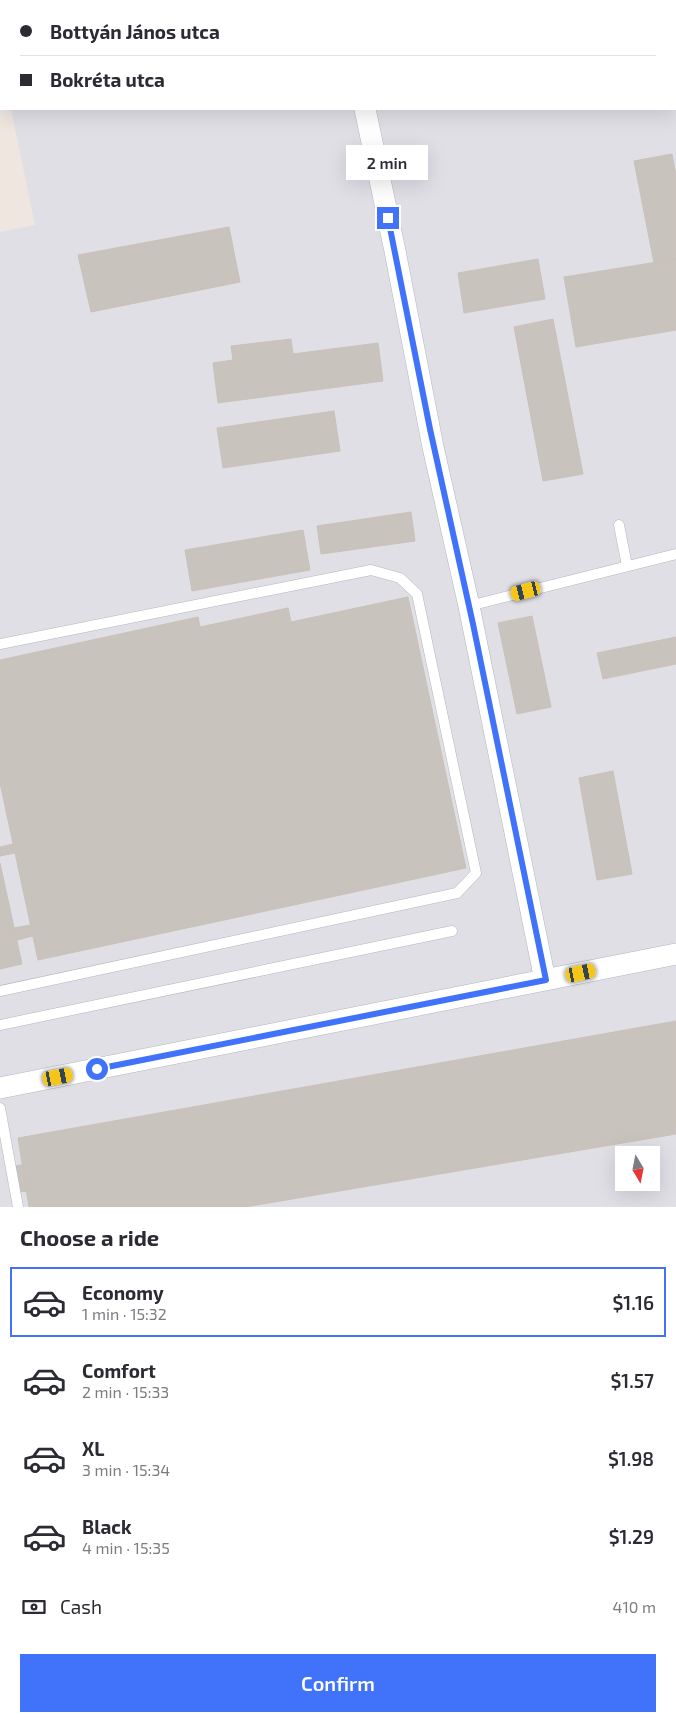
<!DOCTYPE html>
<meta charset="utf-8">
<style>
:root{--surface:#fff;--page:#f7f7f7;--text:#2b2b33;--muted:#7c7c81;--line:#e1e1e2;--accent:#4073fa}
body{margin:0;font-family:"Exo 2",sans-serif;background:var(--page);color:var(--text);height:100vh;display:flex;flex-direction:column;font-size:19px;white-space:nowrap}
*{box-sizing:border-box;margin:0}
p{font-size:16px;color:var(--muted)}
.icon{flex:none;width:28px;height:28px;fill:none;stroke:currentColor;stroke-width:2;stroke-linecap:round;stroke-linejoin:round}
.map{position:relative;height:1207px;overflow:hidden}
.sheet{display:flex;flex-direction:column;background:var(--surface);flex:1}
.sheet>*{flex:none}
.hud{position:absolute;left:0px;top:0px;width:676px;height:110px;box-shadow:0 5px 20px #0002;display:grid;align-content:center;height:110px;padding:0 20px;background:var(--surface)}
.needle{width:32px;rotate:170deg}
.buttons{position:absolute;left:615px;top:1146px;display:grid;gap:10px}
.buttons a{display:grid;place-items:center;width:45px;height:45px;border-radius:0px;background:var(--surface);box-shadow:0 5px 20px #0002;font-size:25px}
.end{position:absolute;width:22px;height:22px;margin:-11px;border:6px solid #4073fa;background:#fff;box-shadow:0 0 0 2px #fff}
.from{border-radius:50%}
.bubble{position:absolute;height:35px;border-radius:0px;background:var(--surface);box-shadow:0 5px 20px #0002;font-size:16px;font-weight:600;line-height:35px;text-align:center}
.car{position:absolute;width:15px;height:30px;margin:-15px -8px;border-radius:6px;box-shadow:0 0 4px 1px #0007;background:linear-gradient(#f5c518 24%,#345 0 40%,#f5c518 0 76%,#345 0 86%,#f5c518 0)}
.hud b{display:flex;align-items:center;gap:18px;height:48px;font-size:19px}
.hud b+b{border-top:1px solid var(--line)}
.hud i{width:12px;height:12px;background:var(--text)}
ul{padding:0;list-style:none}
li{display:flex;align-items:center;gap:15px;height:70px;margin:0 10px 8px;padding:0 10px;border:2px solid transparent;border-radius:0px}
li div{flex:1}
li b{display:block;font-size:19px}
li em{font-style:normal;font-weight:600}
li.selected{border-color:var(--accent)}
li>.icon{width:45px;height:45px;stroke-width:1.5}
h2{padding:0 20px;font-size:22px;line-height:60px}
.pay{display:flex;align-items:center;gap:12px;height:55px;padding:0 20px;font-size:19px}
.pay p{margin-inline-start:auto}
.primary-button{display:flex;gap:10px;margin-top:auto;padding:10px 20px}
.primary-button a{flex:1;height:58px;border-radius:0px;background:var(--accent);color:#fff;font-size:20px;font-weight:600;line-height:58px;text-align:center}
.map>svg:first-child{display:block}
.industrial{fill:#e0dfe6;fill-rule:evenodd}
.building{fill:#c9c3be;stroke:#c9c2b8}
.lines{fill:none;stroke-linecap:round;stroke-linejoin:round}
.lane-casing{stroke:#b2b6bf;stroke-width:11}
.street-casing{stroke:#b2b6bf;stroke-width:22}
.lane{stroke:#fff;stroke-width:10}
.street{stroke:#fff;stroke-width:21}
.route{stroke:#4073fa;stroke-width:6}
</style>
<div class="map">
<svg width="676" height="1207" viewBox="0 0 676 1207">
<rect width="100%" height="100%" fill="#eee6df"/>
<path class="industrial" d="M0,0H676V1207H0V232L35,225L11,109H675V1H1V63ZM624,1155H651V1182H624Z"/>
<path class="building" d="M672,154L676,175V259L654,263L634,161Z
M229,227L240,282L91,312L78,255Z
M538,259L545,299L464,313L458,273Z
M676,259V330L576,347L564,277Z
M553,319L583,474L543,481L514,327Z
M291,339L293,354L378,343L383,381L218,403L213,363L233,360L231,346Z
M334,411L340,451L223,468L217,428Z
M411,512L415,541L321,554L317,526Z
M303,530L310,570L192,591L185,550Z
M408,597L466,868L38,960L0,783V660L198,617L200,627L288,608L291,622Z
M532,616L551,707L517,714L498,623Z
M676,637V664L603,679L597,653Z
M613,771L632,874L597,880L579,778Z
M13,844L15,853L0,856V847Z
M0,863L22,964L0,969Z
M30,925L33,936L17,940L14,928Z
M676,1021V1134L245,1207H29L18,1138Z
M22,1165L27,1191L11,1193L7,1167Z"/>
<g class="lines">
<g class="lane-casing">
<path id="lane" d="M619,525L627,566
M469,606L676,554
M0,644L371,570L400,578L417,594L476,873L457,893L0,991
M0,1025L452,931
M0,1108L18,1207"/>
</g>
<g class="street-casing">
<path id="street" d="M341,0V1
M365,109L395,251L433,447L469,606L545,980
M0,1088L676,954"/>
</g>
<use href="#lane" class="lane"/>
<use href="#street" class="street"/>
</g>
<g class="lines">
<path class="route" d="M97,1069L546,980L473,624L430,429L388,218"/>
</g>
</svg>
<div class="buttons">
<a><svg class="needle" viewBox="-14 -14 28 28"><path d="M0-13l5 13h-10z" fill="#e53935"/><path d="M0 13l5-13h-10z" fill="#7c7c81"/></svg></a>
</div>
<i class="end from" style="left:97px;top:1069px"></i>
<i class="end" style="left:388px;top:218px"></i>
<div class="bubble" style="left:346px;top:145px;width:82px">2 min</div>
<i class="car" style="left:526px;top:591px;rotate:256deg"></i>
<i class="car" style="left:581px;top:973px;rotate:78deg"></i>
<i class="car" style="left:58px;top:1077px;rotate:79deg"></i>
<div class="hud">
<b><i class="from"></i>Bottyán János utca</b>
<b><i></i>Bokréta utca</b>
</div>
</div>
<section class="sheet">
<h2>Choose a ride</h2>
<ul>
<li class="selected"><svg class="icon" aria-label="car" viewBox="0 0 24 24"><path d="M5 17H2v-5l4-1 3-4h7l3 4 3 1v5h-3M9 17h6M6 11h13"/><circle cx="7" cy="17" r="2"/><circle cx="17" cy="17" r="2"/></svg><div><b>Economy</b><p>1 min · 15:32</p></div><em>$1.16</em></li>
<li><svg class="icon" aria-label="car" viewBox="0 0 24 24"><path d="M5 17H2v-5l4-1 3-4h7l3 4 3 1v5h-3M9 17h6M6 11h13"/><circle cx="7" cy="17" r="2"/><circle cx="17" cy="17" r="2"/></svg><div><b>Comfort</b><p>2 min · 15:33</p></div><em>$1.57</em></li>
<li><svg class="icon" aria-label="car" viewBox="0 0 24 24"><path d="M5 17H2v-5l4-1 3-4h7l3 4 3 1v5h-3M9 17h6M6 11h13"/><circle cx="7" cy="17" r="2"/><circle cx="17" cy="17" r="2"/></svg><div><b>XL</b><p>3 min · 15:34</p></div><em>$1.98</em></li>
<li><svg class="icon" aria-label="car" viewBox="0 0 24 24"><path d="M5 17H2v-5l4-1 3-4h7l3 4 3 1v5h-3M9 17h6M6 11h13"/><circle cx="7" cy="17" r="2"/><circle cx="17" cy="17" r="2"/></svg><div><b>Black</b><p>4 min · 15:35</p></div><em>$1.29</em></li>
</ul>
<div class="pay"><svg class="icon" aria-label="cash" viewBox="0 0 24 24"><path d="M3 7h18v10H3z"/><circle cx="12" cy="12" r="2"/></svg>Cash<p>410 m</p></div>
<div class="primary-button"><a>Confirm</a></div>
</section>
